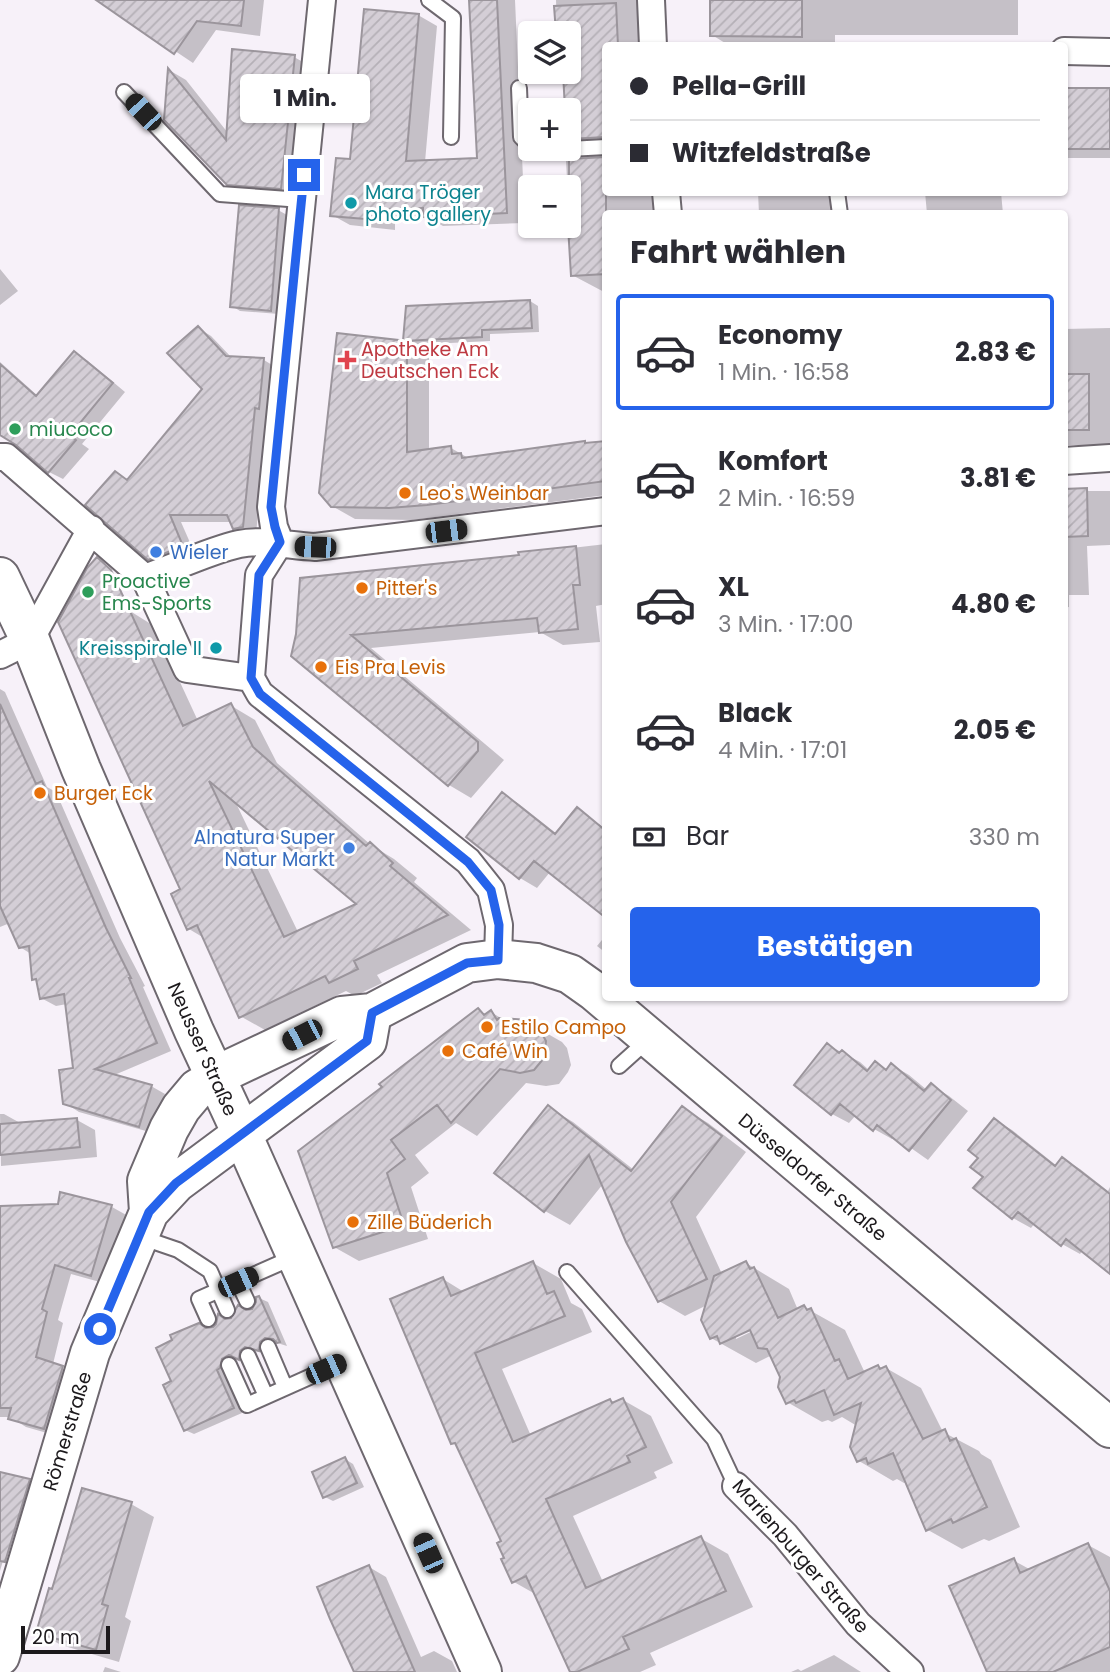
<!DOCTYPE html>
<html lang="de">
<meta charset="utf-8">
<style>
:root{--surface:#fff;--page:#f7f7f7;--text:#2b2b33;--muted:#7c7c81;--line:#e1e1e2;--accent:#2563eb}
body{margin:0;font-family:Poppins,sans-serif;background:var(--page);color:var(--text);height:100vh;display:flex;flex-direction:column;font-size:26px;white-space:nowrap}
*{box-sizing:border-box;margin:0}
p{font-size:23px;color:var(--muted)}
.icon{flex:none;width:38px;height:38px;fill:none;stroke:currentColor;stroke-width:2;stroke-linecap:round;stroke-linejoin:round}
.map{position:relative;flex:1;overflow:hidden}
.side{position:absolute;left:602px;top:210px;width:466px;height:791px;display:flex;flex-direction:column;background:var(--surface);border-radius:7px;box-shadow:0 2px 5px #0004}
.side>*{flex:none}
.guide{position:absolute;left:602px;top:42px;width:466px;height:154px;border-radius:7px;box-shadow:0 2px 5px #0004;display:grid;align-content:center;height:154px;padding:0 28px;background:var(--surface)}
.buttons{position:absolute;left:518px;top:21px;display:grid;gap:14px}
.buttons a{display:grid;place-items:center;width:63px;height:63px;border-radius:7px;background:var(--surface);box-shadow:0 2px 5px #0004;font-size:35px}
.scale{position:absolute;left:21px;bottom:18px;width:89px;box-sizing:border-box;padding-left:7px;border:4px solid #1c191c;border-top:0;font-size:19px;line-height:24px;white-space:nowrap;color:#1c191c;-webkit-text-stroke:5px #fff;paint-order:stroke}
.end{position:absolute;width:32px;height:32px;margin:-16px;border:9px solid #2563eb;background:#fff;box-shadow:0 0 0 4px #fff}
.from{border-radius:50%}
.bubble{position:absolute;height:49px;border-radius:7px;background:var(--surface);box-shadow:0 2px 5px #0004;font-size:23px;font-weight:700;line-height:49px;text-align:center}
.car{position:absolute;width:21px;height:42px;margin:-21px -10px;border-radius:9px;box-shadow:0 0 5px 2px #0007;background:linear-gradient(#222 24%,#8ab4d8 0 40%,#222 0 76%,#8ab4d8 0 86%,#222 0)}
.guide b{display:flex;align-items:center;gap:24px;height:66px;font-size:26px}
.guide b+b{border-top:2px solid var(--line)}
.guide i{width:18px;height:18px;background:var(--text)}
ul{padding:0;list-style:none}
li{display:flex;align-items:center;gap:21px;height:116px;margin:0 14px 10px;padding:0 14px;border:4px solid transparent;border-radius:7px}
li div{flex:1}
li b{display:block;font-size:26px}
li em{font-style:normal;font-weight:700}
li.selected{border-color:var(--accent)}
li>.icon{width:63px;height:63px;stroke-width:1.5}
h2{padding:0 28px;font-size:32px;line-height:84px}
.pay{display:flex;align-items:center;gap:18px;height:77px;padding:0 28px;font-size:26px}
.pay p{margin-inline-start:auto}
.action{display:flex;gap:14px;margin-top:auto;padding:14px 28px}
.action a{flex:1;height:80px;border-radius:7px;background:var(--accent);color:#fff;font-size:28px;font-weight:700;line-height:80px;text-align:center}
.map>svg:first-child{display:block}
.shadow{fill:#0003;fill-rule:evenodd}
.building{fill:url(#building-hatch);stroke:#9b959c;stroke-width:2;fill-rule:evenodd}
.lines{fill:none;stroke-linecap:round;stroke-linejoin:round}
.lane-casing{stroke:#6e686f;stroke-width:18}
.street-casing{stroke:#6e686f;stroke-width:30}
.secondary-casing{stroke:#6e686f;stroke-width:42}
.lane{stroke:#fff;stroke-width:14}
.street{stroke:#fff;stroke-width:26}
.secondary{stroke:#fff;stroke-width:38}
.route{stroke:#2563eb;stroke-width:9}
.culture-dot{fill:#0f9aa8;stroke:#fff;stroke-width:2.5}
.health-dot{fill:#e0444e;stroke:#fff;stroke-width:2.5}
.leisure-dot{fill:#2e9e5b;stroke:#fff;stroke-width:2.5}
.food-dot{fill:#e8710a;stroke:#fff;stroke-width:2.5}
.shop-dot{fill:#3f7fe0;stroke:#fff;stroke-width:2.5}
.labels{text-anchor:middle;stroke-width:6;stroke-linejoin:round;paint-order:stroke}
.culture-label{font-size:19px;fill:#0d838f;stroke:#fff;text-anchor:start}
.health-label{font-size:19px;fill:#be3a42;stroke:#fff;text-anchor:start}
.leisure-label{font-size:19px;fill:#27864d;stroke:#fff;text-anchor:start}
.food-label{font-size:19px;fill:#c56008;stroke:#fff;text-anchor:start}
.shop-label{font-size:19px;fill:#366cbe;stroke:#fff;text-anchor:start}
.street-label{font-size:19px;fill:#1c191c;stroke:#fff}
</style>
<div class="map">
<svg width="1110" height="1672" viewBox="0 0 1110 1672">
<defs>
<pattern id="building-hatch" width="6" height="6" patternUnits="userSpaceOnUse" patternTransform="scale(1.75)"><rect width="6" height="6" fill="#d4ced6"/><path d="M-1 1l2-2M0 6l6-6M5 7l2-2" fill="none" stroke="#b5b0b7"/></pattern>
</defs>
<rect width="100%" height="100%" fill="#f7f1f9"/>
<path class="shadow" d="M99,0H264L260,36L216,30L193,63Z
M471,0H515L525,223L443,226L429,218L395,219V230L350,225L332,215L352,161L418,15L437,26L425,162L479,159Z
M556,0H640L648,46H606V192H656L659,214H606V293L572,275L566,160L595,159L569,144V110H566L565,72H569V33H557Z
M712,0H1018V35H835V46H730L712,35Z
M294,57L312,67L298,198L246,194L228,183L169,70L186,80L228,133Z
M1064,90H1110V158H1064Z
M758,192H846L848,214H759Z
M925,192H1001L1003,214H927Z
M278,210L287,215L279,314L240,311L232,306Z
M0,269L18,291L0,305Z
M530,301L538,306L539,332L490,334V341L410,345L429,356V451L451,448L470,459L606,442V495L412,520L355,519L332,506L405,343L407,307Z
M198,328L211,336L232,358L264,360L277,368L268,415L256,534L247,536L234,528L231,522H181L195,554L163,566L149,559L116,473L129,481L205,389Z
M1110,328V445H1064V329Z
M75,353L88,361L125,392L82,444L89,449L63,479L49,472L22,448L0,433V362L38,396Z
M1064,491H1110V545L1087,546L1089,595H1069V607L1064,608Z
M606,544V604L596,606L600,642L563,645L540,632L371,648L504,760L471,798L449,785L293,656L521,557L520,554Z
M130,611L154,626L198,721L230,705L255,720L277,763L371,845L394,859L417,878L414,882L471,930L377,975L382,983L355,996L346,991L265,1030L240,1016L204,938L189,929ZM235,801L359,905L298,932Z
M0,689L5,692L47,787L56,792L120,938L145,986L143,987L171,1051L112,1076L151,1086L165,1094L153,1133L79,1112L65,1103L75,1070L67,1004L56,1006L41,998L38,981L34,978L31,954L20,947L10,923L0,927Z
M502,794L519,804L557,834L577,810L606,829V916L550,872L537,888L520,878L468,837Z
M606,935V953L597,946Z
M478,1010L487,1015L491,1012L504,1020L527,1022L562,1042L567,1048L571,1065L568,1072L559,1084L546,1086L526,1083L477,1136L456,1123L415,1155L429,1173L411,1187L428,1239L359,1261L334,1247L385,1088Z
M828,1045L860,1062L869,1070L875,1063L887,1070L892,1065L909,1075L927,1090L931,1085L949,1096L968,1111L928,1160L894,1136L892,1139L874,1129L856,1115L849,1123L832,1114L847,1098Z
M548,1107L573,1122L634,1170L683,1108L708,1123L746,1152L696,1217L722,1274L746,1263L789,1289L798,1310L804,1307L845,1330L865,1373L878,1367L882,1370L886,1368L921,1388L943,1432L979,1451L981,1454L991,1460L1020,1527L989,1541L984,1539L962,1549L928,1530L907,1482L904,1483L897,1479L893,1481L859,1461L857,1426L842,1417L832,1422L828,1420L822,1422L787,1402L782,1377L772,1355L756,1363L711,1338L707,1305L685,1316L659,1301L603,1184L570,1225L545,1211ZM757,1325L759,1328L736,1339V1335Z
M0,1114H4L22,1124L77,1120L95,1130L97,1157L1,1166Z
M995,1120L1012,1130L1057,1166L1063,1159L1080,1169L1108,1191L1110,1187V1271L1083,1250L1080,1254L1062,1244L1035,1223L1031,1228L1013,1218L976,1188L985,1176L980,1157Z
M62,1194L112,1207L128,1216L107,1284L71,1274L58,1320L63,1323L53,1364L79,1377L61,1437L26,1427L10,1417H0V1207L60,1206Z
M533,1263L561,1279L571,1303L582,1309L592,1332L502,1369L531,1436L610,1401L615,1404L623,1400L651,1416L673,1463L654,1472L657,1478L573,1516L603,1582L700,1538L728,1554L753,1607L650,1653L656,1665L640,1672H572L537,1595L514,1582L503,1542L459,1446L453,1443L443,1279L464,1292Z
M259,1298L268,1302L287,1346L274,1342L268,1346L267,1354L254,1351L248,1356L247,1363L239,1359L230,1363L228,1373L225,1374L242,1413L194,1434L185,1430L173,1382L209,1330L253,1311Z
M345,1459L353,1464L364,1487L333,1501L325,1497Z
M0,1474L29,1481L47,1491L36,1528L14,1523L0,1571Z
M131,1504L154,1517L125,1617L131,1621L119,1662L61,1645L38,1632L53,1591Z
M1088,1545L1110,1557V1672H989L1013,1560L1031,1570Z
M369,1567L386,1577L421,1657L434,1651L452,1661L457,1672H378Z
M834,1655L861,1672H791L798,1669L801,1671Z
M105,1667L121,1672H103Z"/>
<path class="building" d="M96,0H244L241,26L197,21L174,54Z
M469,0H497L507,213L423,217V208L377,210V220L330,216L336,158L350,159L364,9L419,14L406,161L477,158Z
M710,0H802V37L710,36Z
M616,3L618,46H606V137L569,139V110H565L563,72H569V33H556L554,6Z
M232,49L295,55L281,189L227,185L164,120L168,68L226,140Z
M1064,88H1110V149H1064Z
M606,157V274L571,276L568,226L569,187H565V180H569V159Z
M239,205L279,208L271,311L230,307Z
M530,300L532,328L482,330V337L403,341L406,306Z
M198,326L226,356L264,358L259,409L255,408L243,527L233,529L227,515H170L183,546L148,560L85,505L115,471L127,480L202,389L167,353Z
M337,333L407,341V452L451,446L452,454L461,453L462,458L585,441V443L606,441V481L427,505L389,508L331,507L319,493Z
M74,351L113,383L70,435L76,440L48,473L16,445L0,435V364L36,396Z
M1064,374H1089V430H1064Z
M1087,488L1088,536L1064,537V489Z
M576,546L580,585H573L578,629L539,633L537,618L351,635L478,742V751L448,786L291,656L296,634L300,578L519,555L518,552Z
M97,557L111,570L183,726L231,703L253,747L366,846L370,842L393,863L390,866L448,915L354,961L358,969L329,983L325,976L239,1018L197,925L187,930L171,894L180,889L58,622L87,568ZM209,781L356,904L284,937Z
M0,704L36,784L42,781L106,928L131,978H129L157,1043L95,1069L152,1085L139,1127L63,1104L59,1070L73,1068L64,994L40,999L36,979L32,980L29,946L19,948L0,906Z
M502,792L555,834L577,807L606,831V918L534,861L519,879L466,837Z
M478,1008L484,1015L491,1010L497,1020L499,1018L528,1020L537,1025L546,1041L544,1058L534,1070L520,1073L500,1069L451,1123L437,1105L391,1140L405,1159L387,1173L404,1225L333,1248L298,1151L382,1087L379,1084Z
M827,1043L839,1053L842,1050L867,1071L875,1061L886,1070L891,1063L924,1091L931,1083L951,1100L909,1151L877,1125L873,1131L840,1104L831,1115L794,1085Z
M548,1105L631,1171L682,1106L722,1136L671,1202L707,1279L658,1302L626,1242L589,1155L544,1212L494,1173Z
M77,1118L80,1147L0,1155V1124Z
M994,1118L1055,1166L1062,1157L1110,1194V1274L1066,1239L1061,1246L1018,1212L1012,1219L973,1188L983,1177L970,1167L978,1158L968,1150Z
M60,1192L112,1205L91,1276L55,1265L42,1309L47,1312L36,1357L63,1366L44,1429L8,1419L11,1408H0V1206L58,1204Z
M533,1261L547,1294L554,1291L565,1316L475,1353L513,1442L610,1399L612,1403L623,1398L646,1447L627,1456L630,1462L546,1499L586,1588L701,1536L726,1591L623,1637L629,1649L577,1672H570L526,1576L512,1583L501,1559L504,1558L497,1543L501,1541L455,1443L451,1444L390,1299L443,1277L451,1296Z
M746,1261L750,1269L754,1267L778,1318L804,1305L807,1310L811,1308L835,1361L839,1359L848,1379L878,1365L880,1369L886,1366L923,1439L945,1429L950,1441L956,1438L987,1507L953,1523L951,1519L926,1531L893,1453L868,1464L866,1458L857,1462L850,1447L861,1403L834,1415L824,1390L796,1403L794,1400L786,1404L778,1387L780,1377L767,1349L758,1348L750,1330L720,1344L717,1336L710,1339L701,1320L714,1276Z
M259,1296L280,1342L277,1343L273,1339L265,1338L260,1342L259,1351L245,1347L240,1351L239,1360L229,1355L222,1359L220,1368L217,1370L234,1408L184,1431L163,1385L171,1381L156,1348L172,1340L170,1335L199,1323L206,1328L213,1327L216,1324L218,1314L225,1319L231,1318L238,1305L246,1310L252,1309L256,1302V1297Z
M345,1457L357,1483L323,1498L312,1472Z
M0,1472L30,1479L5,1562L0,1561Z
M82,1488L132,1502L102,1604L108,1606L96,1650L36,1633L49,1588L52,1589Z
M1088,1543L1110,1591V1647L1053,1672H987L949,1586L1014,1558L1020,1573Z
M369,1565L382,1596L415,1672H354L330,1619L317,1587Z"/>
<g class="lines">
<g class="lane-casing">
<path id="lane" d="M429,0L453,18L451,137
M519,88L521,137L530,146
M124,92L220,194L302,200
M540,149H567
M569,149L606,147
M837,192L840,214
M619,1066L649,1039
M140,1237L178,1250L210,1271L227,1310
M567,1272L714,1439L736,1486
M238,1282L247,1301
M208,1319L199,1299L294,1257
M268,1347L285,1387
M248,1356L266,1396
M229,1365L247,1405L343,1362"/>
</g>
<g class="street-casing">
<path id="street" d="M651,0L653,46
M1064,51L1110,52
M666,192L668,214
M0,457H6L145,578L187,669L251,678
M1064,461L1110,458
M280,542L274,527L271,507L322,0
M280,542L259,575L251,678L260,694L468,861L491,890L499,925L498,959
M145,578C173,568 211,550 239,544C264,539 290,546 315,547L606,511
M0,655L30,640L91,529
M736,1486L785,1535L858,1624L910,1672"/>
</g>
<g class="secondary-casing">
<path id="secondary" d="M0,577L30,640L81,769L194,1031L242,1134L482,1672
M149,1212L147,1181L169,1129L181,1108L197,1089L228,1070L342,1016L372,1013L467,963L498,959L536,963L570,974L594,991L1110,1428
M0,1656L90,1353L149,1212L176,1183L367,1041L372,1013"/>
</g>
<use href="#lane" class="lane"/>
<use href="#street" class="street"/>
<use href="#secondary" class="secondary"/>
</g>
<g class="lines">
<path class="route" d="M100,1329L149,1212L176,1183L367,1041L372,1013L467,963L498,960L499,925L491,890L468,862L260,694L251,678L259,575L280,542L275,527L271,507L304,175"/>
</g>
<g class="culture-dot">
<circle cx="351" cy="203" r="7"/>
<circle cx="216" cy="648" r="7"/>
</g>
<path class="health-dot" d="M343.5 349.5h7v7h7v7h-7v7h-7v-7h-7v-7h7z"/>
<g class="leisure-dot">
<circle cx="15" cy="429" r="7"/>
<circle cx="88" cy="592" r="7"/>
</g>
<g class="food-dot">
<circle cx="405" cy="493" r="7"/>
<circle cx="362" cy="588" r="7"/>
<circle cx="321" cy="667" r="7"/>
<circle cx="40" cy="793" r="7"/>
<circle cx="487" cy="1027" r="7"/>
<circle cx="448" cy="1051" r="7"/>
<circle cx="353" cy="1222" r="7"/>
</g>
<g class="shop-dot">
<circle cx="156" cy="552" r="7"/>
<circle cx="349" cy="848" r="7"/>
</g>
<g class="labels">
<g class="culture-label">
<text x="365" y="199">Mara Tröger<tspan x="365" dy="22">photo gallery</tspan></text>
<text x="202" y="655" text-anchor="end">Kreisspirale II</text>
</g>
<g class="health-label">
<text x="361" y="356">Apotheke Am<tspan x="361" dy="22">Deutschen Eck</tspan></text>
</g>
<g class="leisure-label">
<text x="29" y="436">miucoco</text>
<text x="102" y="588">Proactive<tspan x="102" dy="22">Ems-Sports</tspan></text>
</g>
<g class="food-label">
<text x="419" y="500">Leo's Weinbar</text>
<text x="376" y="595">Pitter's</text>
<text x="335" y="674">Eis Pra Levis</text>
<text x="54" y="800">Burger Eck</text>
<text x="501" y="1034">Estilo Campo</text>
<text x="462" y="1058">Café Win</text>
<text x="367" y="1229">Zille Büderich</text>
</g>
<g class="shop-label">
<text x="170" y="559">Wieler</text>
<text x="335" y="844" text-anchor="end">Alnatura Super<tspan x="335" dy="22">Natur Markt</tspan></text>
</g>
<g class="street-label">
<text transform="translate(203 1049) rotate(66)" y="7">Neusser Straße</text>
<text transform="translate(813 1177) rotate(40)" y="7">Düsseldorfer Straße</text>
<text transform="translate(67 1431) rotate(-73)" y="7">Römerstraße</text>
<text transform="translate(801 1556) rotate(49)" y="7">Marienburger Straße</text>
</g>
</g>
</svg>
<div class="buttons">
<a><svg class="icon" aria-label="layers" viewBox="0 0 24 24"><path d="M12 4l9 5-9 5-9-5zM3 14l9 5 9-5"/></svg></a>
<a>+</a>
<a>−</a>
</div>
<div class="scale">20 m</div>
<i class="end from" style="left:100px;top:1329px"></i>
<i class="end" style="left:304px;top:175px"></i>
<div class="bubble" style="left:240px;top:74px;width:130px">1 Min.</div>
<i class="car" style="left:143px;top:112px;rotate:317deg"></i>
<i class="car" style="left:446px;top:531px;rotate:83deg"></i>
<i class="car" style="left:315px;top:547px;rotate:272deg"></i>
<i class="car" style="left:302px;top:1035px;rotate:243deg"></i>
<i class="car" style="left:238px;top:1282px;rotate:66deg"></i>
<i class="car" style="left:326px;top:1369px;rotate:66deg"></i>
<i class="car" style="left:428px;top:1553px;rotate:336deg"></i>
<div class="guide">
<b><i class="from"></i>Pella-Grill</b>
<b><i></i>Witzfeldstraße</b>
</div>
<section class="side">
<h2>Fahrt wählen</h2>
<ul>
<li class="selected"><svg class="icon" aria-label="car" viewBox="0 0 24 24"><path d="M5 17H2v-5l4-1 3-4h7l3 4 3 1v5h-3M9 17h6M6 11h13"/><circle cx="7" cy="17" r="2"/><circle cx="17" cy="17" r="2"/></svg><div><b>Economy</b><p>1 Min. · 16:58</p></div><em>2.83 €</em></li>
<li><svg class="icon" aria-label="car" viewBox="0 0 24 24"><path d="M5 17H2v-5l4-1 3-4h7l3 4 3 1v5h-3M9 17h6M6 11h13"/><circle cx="7" cy="17" r="2"/><circle cx="17" cy="17" r="2"/></svg><div><b>Komfort</b><p>2 Min. · 16:59</p></div><em>3.81 €</em></li>
<li><svg class="icon" aria-label="car" viewBox="0 0 24 24"><path d="M5 17H2v-5l4-1 3-4h7l3 4 3 1v5h-3M9 17h6M6 11h13"/><circle cx="7" cy="17" r="2"/><circle cx="17" cy="17" r="2"/></svg><div><b>XL</b><p>3 Min. · 17:00</p></div><em>4.80 €</em></li>
<li><svg class="icon" aria-label="car" viewBox="0 0 24 24"><path d="M5 17H2v-5l4-1 3-4h7l3 4 3 1v5h-3M9 17h6M6 11h13"/><circle cx="7" cy="17" r="2"/><circle cx="17" cy="17" r="2"/></svg><div><b>Black</b><p>4 Min. · 17:01</p></div><em>2.05 €</em></li>
</ul>
<div class="pay"><svg class="icon" aria-label="cash" viewBox="0 0 24 24"><path d="M3 7h18v10H3z"/><circle cx="12" cy="12" r="2"/></svg>Bar<p>330 m</p></div>
<div class="action"><a>Bestätigen</a></div>
</section>
</div>
